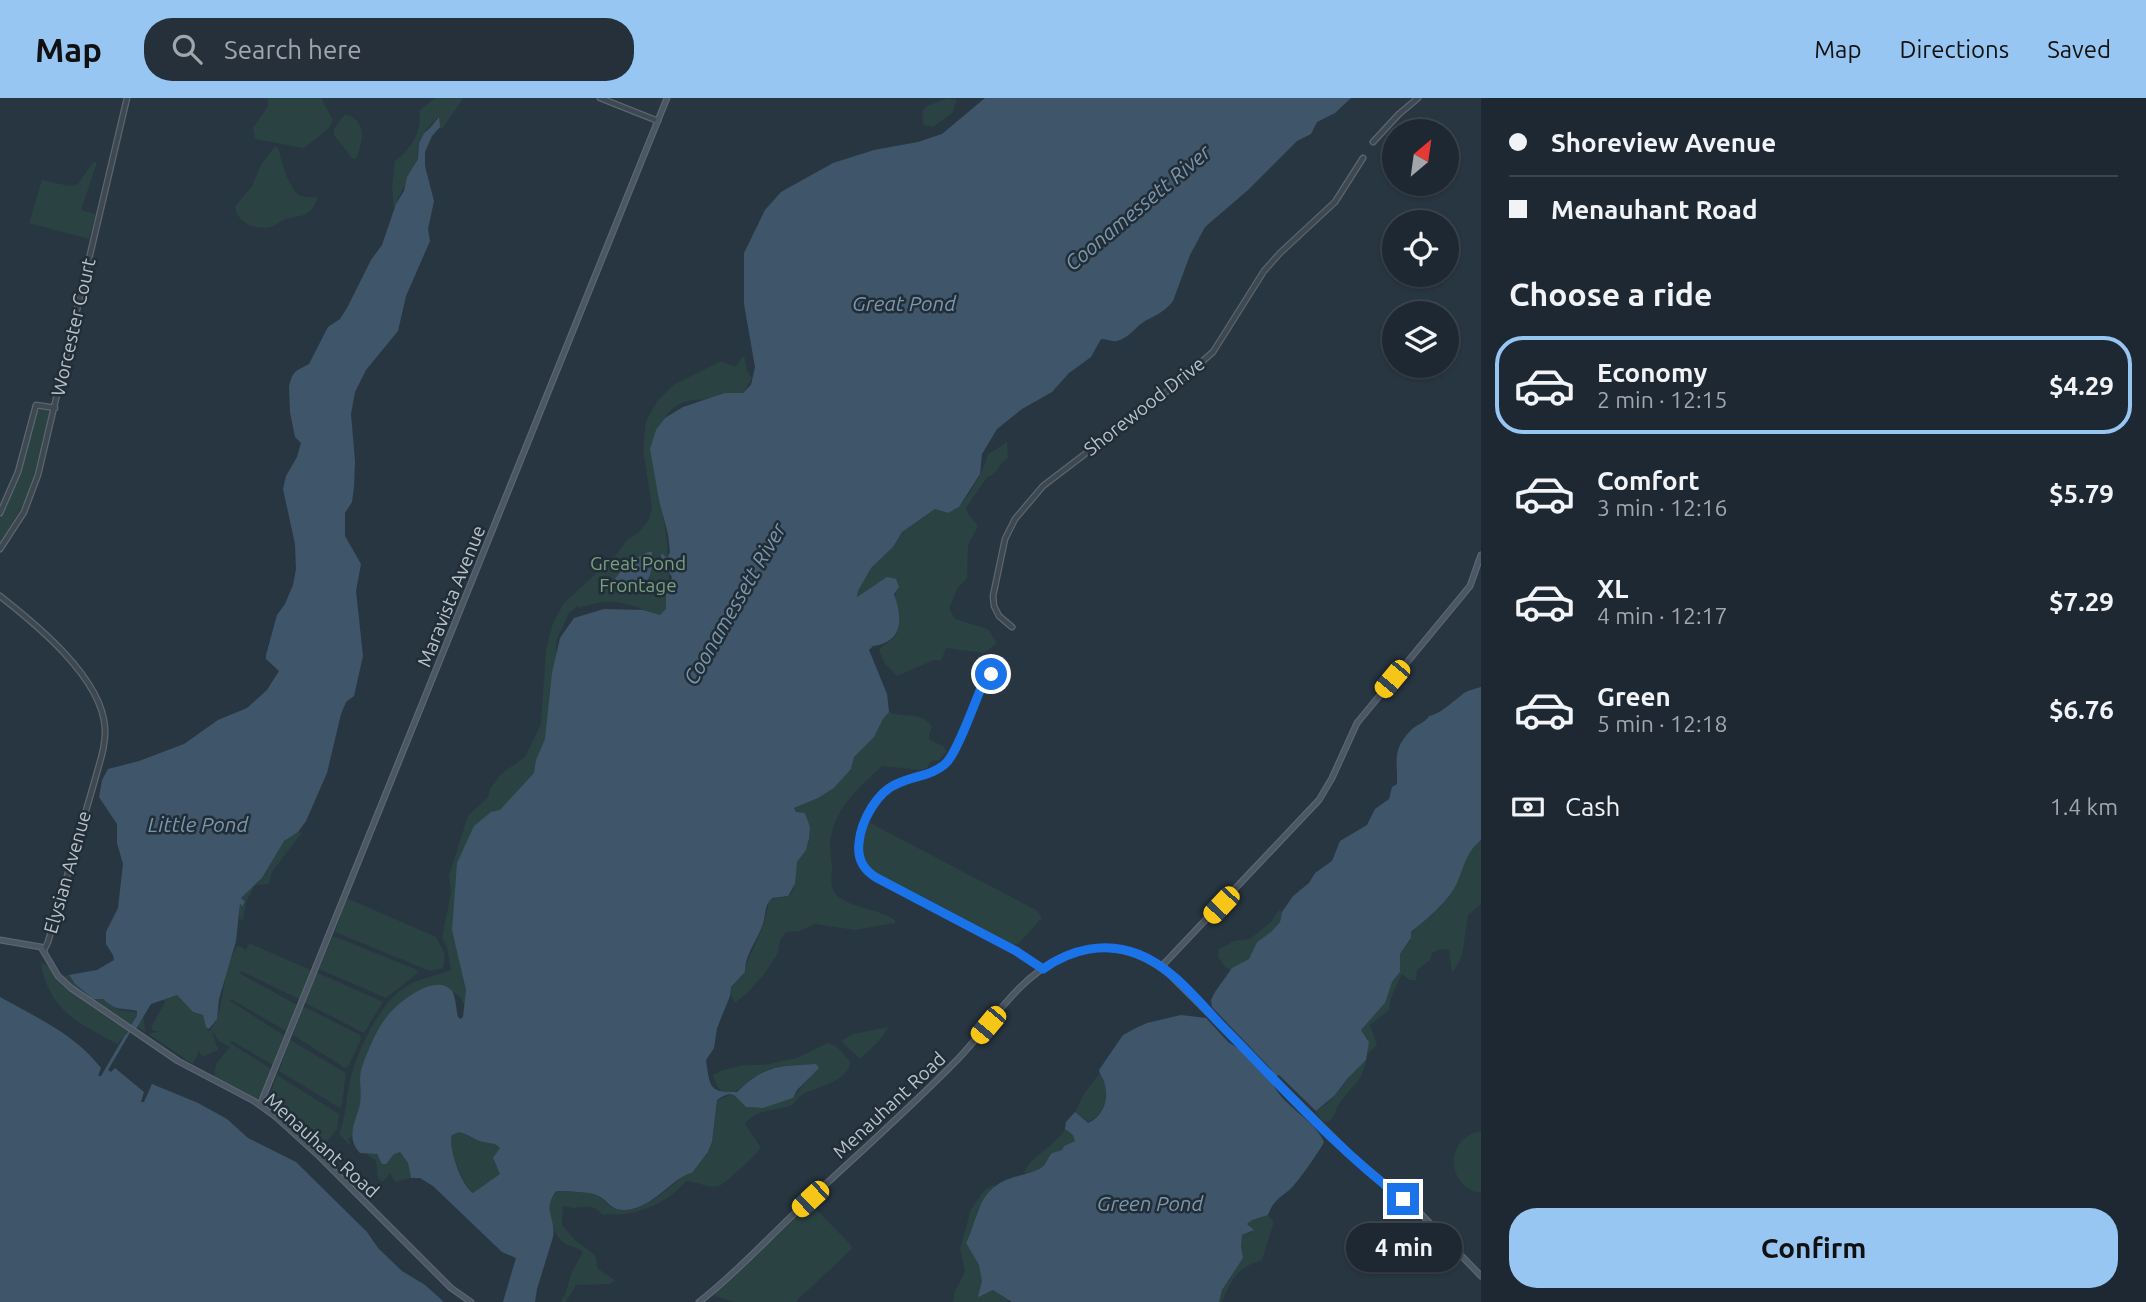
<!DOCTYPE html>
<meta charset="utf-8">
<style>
:root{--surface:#1e2832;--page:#26303a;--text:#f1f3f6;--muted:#a1a6ac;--line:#3c444d;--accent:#97c6f3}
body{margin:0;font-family:Ubuntu,sans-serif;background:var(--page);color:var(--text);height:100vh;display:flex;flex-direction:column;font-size:26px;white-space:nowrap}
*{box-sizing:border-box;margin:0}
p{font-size:23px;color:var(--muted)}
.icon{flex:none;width:38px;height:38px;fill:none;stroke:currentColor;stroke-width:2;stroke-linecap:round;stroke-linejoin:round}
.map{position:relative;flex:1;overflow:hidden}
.sheet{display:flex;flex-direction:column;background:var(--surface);width:665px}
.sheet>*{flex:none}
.hud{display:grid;align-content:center;height:154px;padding:0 28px;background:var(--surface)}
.needle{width:46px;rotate:29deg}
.fabs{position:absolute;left:1382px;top:21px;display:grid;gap:14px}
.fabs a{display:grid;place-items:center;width:77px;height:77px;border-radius:50%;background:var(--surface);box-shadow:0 2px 5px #0004,0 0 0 2px var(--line);font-size:35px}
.end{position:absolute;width:32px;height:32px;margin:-16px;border:9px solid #1a73e8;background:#fff;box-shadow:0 0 0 4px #fff}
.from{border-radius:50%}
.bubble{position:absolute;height:49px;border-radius:24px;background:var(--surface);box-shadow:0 2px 5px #0004,0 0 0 2px var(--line);font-size:23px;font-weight:700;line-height:49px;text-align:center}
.car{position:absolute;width:21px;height:42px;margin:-21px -10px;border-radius:9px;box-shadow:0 0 5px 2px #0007;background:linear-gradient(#f5c518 24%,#345 0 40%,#f5c518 0 76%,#345 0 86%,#f5c518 0)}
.hud b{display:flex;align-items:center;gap:24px;height:66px;font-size:26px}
.hud b+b{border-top:2px solid var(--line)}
.hud i{width:18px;height:18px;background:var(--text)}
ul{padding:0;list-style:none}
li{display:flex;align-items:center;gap:21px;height:98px;margin:0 14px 10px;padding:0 14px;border:4px solid transparent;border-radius:28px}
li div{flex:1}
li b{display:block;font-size:26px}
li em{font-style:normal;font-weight:700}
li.current{border-color:var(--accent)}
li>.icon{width:63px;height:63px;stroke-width:1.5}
h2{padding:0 28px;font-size:32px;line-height:84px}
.pay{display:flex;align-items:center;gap:18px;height:77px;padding:0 28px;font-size:26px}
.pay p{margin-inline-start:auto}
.primary-button{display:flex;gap:14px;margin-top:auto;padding:14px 28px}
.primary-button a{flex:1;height:80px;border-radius:28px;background:var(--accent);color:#111;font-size:28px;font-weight:700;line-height:80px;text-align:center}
header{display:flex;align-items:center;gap:42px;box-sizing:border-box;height:98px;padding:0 35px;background:var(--accent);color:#111}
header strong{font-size:33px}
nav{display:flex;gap:38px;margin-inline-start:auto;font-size:24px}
.search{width:490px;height:63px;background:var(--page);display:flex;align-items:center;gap:18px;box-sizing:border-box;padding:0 24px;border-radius:28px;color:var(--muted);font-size:26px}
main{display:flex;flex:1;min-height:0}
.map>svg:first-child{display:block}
.green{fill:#2a4242}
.water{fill:#3f566a;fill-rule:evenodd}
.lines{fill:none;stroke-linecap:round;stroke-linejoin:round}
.stream{stroke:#3f566a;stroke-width:2}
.tertiary-casing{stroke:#5b666f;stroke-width:7}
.secondary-casing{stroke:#5b666f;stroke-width:7}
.tertiary{stroke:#3d4851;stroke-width:4.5}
.secondary{stroke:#4b5764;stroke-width:4.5}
.route{stroke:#1a73e8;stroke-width:9}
.labels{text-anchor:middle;stroke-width:5;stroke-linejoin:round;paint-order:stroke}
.street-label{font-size:19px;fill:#bac3cb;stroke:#212d37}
.park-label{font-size:19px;fill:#79a07e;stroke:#212d37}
.water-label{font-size:21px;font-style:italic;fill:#7c96ac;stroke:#212d37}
</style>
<header>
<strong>Map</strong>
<div class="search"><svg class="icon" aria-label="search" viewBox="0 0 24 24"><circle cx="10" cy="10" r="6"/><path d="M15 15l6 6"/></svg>Search here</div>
<nav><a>Map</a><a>Directions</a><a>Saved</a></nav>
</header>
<main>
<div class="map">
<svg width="1481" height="1204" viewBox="0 0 1481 1204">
<rect width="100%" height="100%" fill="#283642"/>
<path class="green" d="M268,0H321L333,22L329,30L304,50L255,41L253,30L268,8Z
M435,0H463L443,30L438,31V19C431,27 421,35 419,45C417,53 419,60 415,67C409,82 399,96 394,112L392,87L395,63C411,51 423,33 419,13Z
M947,0L957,2L952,15L933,29L923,27L922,14L925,9Z
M345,16C368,23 363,43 356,61H353L334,37V31Z
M275,48L279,51C280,62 291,95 301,98C307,100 313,98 318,100C309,122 300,116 283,122C280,124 277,126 273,128C258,134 236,125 235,108L252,88L261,67Z
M94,63L97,65L81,112L96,116L89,141L29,125L42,82L69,88L77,87Z
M744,257L747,273L752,280L743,295C736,297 728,301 721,301C696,303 680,297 664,321L662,409L667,444L669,484L666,521C633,507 615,497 579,510V507L569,515L556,543L557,570L550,636L531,687L460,845L469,918L461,900L453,894L422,892L399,907L385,923L369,952L360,988L361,1006L351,1040H348L351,1048L339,1036C346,1019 346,1001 350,983C357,953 379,906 405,889C418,881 435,878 451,872L447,849L442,840L451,795L449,777L468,718L488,699L490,691L501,676L525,659L541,626L546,551L553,525L564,505L615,458L628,441L638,435L649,422L652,409L643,352L646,323L658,302L675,286L721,263L735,269Z
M40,311L47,312L51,316L27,400L0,446V421L19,381L36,314Z
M1007,344L1008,360C999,364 998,377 987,379L966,410L968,416L978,428L968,447L967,480L957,491L949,510L955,521L988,531L997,546L983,555L946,550L941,563L934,562L897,578L885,566L879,552C883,546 891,544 896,537C904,522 892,505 896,491L883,482L857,499L858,493L871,470L893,449L902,434L935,411L947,415C951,413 955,412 958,410C966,403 988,366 987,357Z
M889,614C905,621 922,612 932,629L929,636L930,642L943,648L947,653L939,662L931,663L927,670L922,672L882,668C858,691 832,711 830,748C830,755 832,762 832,770C832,780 828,792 840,800C857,811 878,811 895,822V825L855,832L815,826L800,833L786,834L780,842L778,855L763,878L746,896L735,905L729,892L745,874V869L763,828L770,801C776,799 786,801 791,795C797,788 795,776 796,768C798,761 802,759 805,753C812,741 810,728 805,715L796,714L794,710L818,700L834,690L851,671L854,659L874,639L883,621Z
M870,725L1038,813L1042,820L1018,846L1011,847L878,778C859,765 859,750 865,728Z
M303,734C293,745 285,757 275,770C271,774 271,781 268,786L255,787L246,804L243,822L239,821C240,815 238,809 240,804C244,793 257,787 263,779C275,763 279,735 303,734Z
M1481,742V806L1468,817C1464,834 1466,861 1452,874L1449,852L1440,851L1432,855L1430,862L1417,872L1416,882H1410L1402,876L1391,900L1389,912L1370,927L1377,947L1367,956L1368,941L1361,932L1385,905L1392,884L1400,874V856L1410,843L1411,835L1442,807L1457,785L1465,759Z
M349,801L436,839L445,856L443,870L430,873L335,834L346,802Z
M1279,812L1282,814L1280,824L1271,834L1257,844L1249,861L1231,872L1225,869L1218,859L1219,851L1234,843L1250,841L1271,824Z
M333,838L415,871L418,875L386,900L319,871Z
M249,845L308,871L311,874L299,901L241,873L239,875L297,907L286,933L231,901L230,903L285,938L273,967L232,943L230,945L271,971L261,998L257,1001L214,979L216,966L230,949L219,943L212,933L218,952L202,959L199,953L193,966L132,925L128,938L125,937L117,946C78,924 52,915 41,868L43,865L61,878L69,877L70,880L84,895L93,901H103L119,912L143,915L145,932L148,936L160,933H154L151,929L165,904L163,901L177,897L193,914L203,917L209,934C222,918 222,895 226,875C228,865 233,857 237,848L244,850L245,854Z
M318,875L383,904L364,935L305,905L316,876Z
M305,909L360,937L361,941L348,969L345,970L293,937L302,910Z
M889,929L878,944L860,961L841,943L853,936Z
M290,942L346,975L342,1006L340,1010L279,973Z
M828,945C837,946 844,957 850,964C850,983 815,989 802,997C796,1000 796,1006 790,1008C774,1013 756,1011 745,1026L761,1050C755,1057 725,1086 719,1088C708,1091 697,1083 686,1083C671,1101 648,1113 624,1116C617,1117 610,1115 603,1117C592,1106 588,1109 575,1110C571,1110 567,1108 563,1108L562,1127L576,1143L595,1157L598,1171L616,1183L609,1186L576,1187L566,1204H560L566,1195L571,1176L583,1154C577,1149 570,1149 563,1144C548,1130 545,1109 556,1093C562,1093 590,1094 594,1096C603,1098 607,1109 616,1111C639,1118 669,1091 683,1077L691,1076L708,1055L712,1044L717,1002L730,997L738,999L743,1007L754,1010L765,1009L793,1000L807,982L816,966C800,967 782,967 767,972C749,978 724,1018 713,977C729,968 744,967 761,967C770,967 783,962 793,961C796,961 823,947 828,945Z
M1366,962C1363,983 1350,990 1339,1006C1334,1013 1336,1019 1327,1024L1321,1021L1316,1013C1337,1001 1347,978 1366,962Z
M1099,976C1113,990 1106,1020 1086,1024L1075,1014L1084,996Z
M277,977L339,1016L337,1031L319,1053L266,1006Z
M1065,1031L1073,1037L1075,1043L1064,1048L1062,1052L1052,1055C1042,1069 1042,1073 1024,1075C1031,1057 1054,1050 1065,1031Z
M1481,1033V1095C1445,1089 1445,1039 1481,1033Z
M459,1034C468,1036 474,1042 483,1044C491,1046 494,1044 501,1050L494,1064L500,1071V1076L474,1095L469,1094L451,1055L450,1041L453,1036Z
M399,1053L408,1065L411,1080L395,1084L390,1075L384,1083H381L378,1080L376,1063L366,1056L375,1055L384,1066L394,1056Z
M995,1086L977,1114L973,1132L966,1145L979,1167L982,1183L978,1198L980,1199L994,1192L1008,1202V1204H953L955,1193L965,1174L960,1151L971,1111L985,1092Z
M810,1105L851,1147L852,1151L795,1204H734L715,1198L716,1192Z
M1268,1117L1274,1124L1262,1162C1238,1169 1231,1181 1222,1204H1219L1222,1192L1243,1160L1241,1148L1242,1137L1252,1134L1247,1126L1252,1122Z"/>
<path class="water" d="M985,0H1351L1335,15L1317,24L1311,36L1297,43L1248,92L1205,129L1190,157L1173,203C1165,213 1157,217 1145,223C1135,229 1129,240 1117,243C1111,244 1107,241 1101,241L1091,259L1069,275L1052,294L1022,311L997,331L982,356L980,376L959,409L948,415L935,411L902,434L893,449L871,470L858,493L857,499L887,479L896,481L899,489L894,496C903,521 903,544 873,548L869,552L887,596L889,614L883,621L874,639L854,659L851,671L834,690L818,700L794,710L796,714L805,715L810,729L809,741L806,752L797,764L795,786L788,798L772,800C764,808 766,816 763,826C758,841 744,858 745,874L731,889L730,898L717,930L714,950L706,962C710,989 709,995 737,994C765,967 779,968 816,966L819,970L797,992L793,1000L763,1010L746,1009C735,999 734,990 717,1002L712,1044L708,1054L692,1075C674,1078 658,1105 632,1111C609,1116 610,1101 594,1096C589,1094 562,1093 556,1093C542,1113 556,1119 553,1139L537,1191L535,1204H503L516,1160L502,1154L433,1088L420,1080H411L408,1065L400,1054L394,1056L386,1066H382L377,1056L360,1055C345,1039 356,1024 360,1006C362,993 358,981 362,969C368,952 377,930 389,916C400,903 436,874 452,893C456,899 456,912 458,919L460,921L463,919L466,892L452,832L457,765L474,728L491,714L500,712L534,675L536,662L545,641L552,575L560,540L574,520L604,511L643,512L660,517L666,511V494L672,479C668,471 658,463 662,455L667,461L670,454L668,436L659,402L650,351L656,332L665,320L683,309L725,295H743L751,287L755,269L744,206V155L765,112L781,94L833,65L874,52L918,44L942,36ZM459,1034C469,1036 474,1042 483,1044C491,1046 494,1044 500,1050L493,1060L500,1076L473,1095C463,1090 447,1049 452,1037Z
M439,19L440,29L432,38L425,54V68L434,103L428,131L430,143L406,198L398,233L366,272L355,294L351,316L355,363L354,389L352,404L345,415V438L361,466L356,493L363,558L354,598L346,604L341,616L327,675L306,723L298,734L284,743L262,780L241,800L245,804L242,808L240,805L236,843L219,901L217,921L209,931L206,929L203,917L193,914L177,897L151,906L136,931L131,927L137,918V913C119,909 118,914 103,901H93L75,886L69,877L97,872L114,862L113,857L106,846V834L118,810L123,766L117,745V726L99,699L102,682L108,671L139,663L184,646L218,622L247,610L267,592L279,573L266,561V557L277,517L285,506L293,487L296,471L295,446L283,391L286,378L297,359L301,345L295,339L290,314L289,288L292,278L296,273L309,266L328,229L340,221L347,210L371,162L382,147L396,106L404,93L407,79L418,61L419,45L424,35L430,30Z
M648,454H652C653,464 652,475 647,483L631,487L612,485L627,465Z
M1481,589V742C1465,756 1465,767 1457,785C1448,804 1427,821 1411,834V840L1400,856V874L1392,884L1385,905L1361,932L1369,944L1366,962L1348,980L1335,997L1316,1013L1279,977L1271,980C1277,1006 1314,1020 1324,1044C1320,1052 1295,1089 1288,1093C1279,1100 1272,1105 1268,1117L1252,1122L1247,1126L1254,1132L1242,1137L1241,1148L1243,1160L1222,1192L1219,1204H1012L993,1192L979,1199L978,1198L982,1183L979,1167L966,1145C976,1127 977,1100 997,1087C1009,1078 1034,1076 1042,1069C1047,1065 1048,1059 1052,1055L1062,1052L1064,1048L1075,1043L1073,1037L1065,1031L1066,1024L1075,1014L1088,1025C1103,1018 1109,1002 1105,987C1104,980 1100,978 1099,972L1123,937L1134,931L1147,925L1181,917L1206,920L1228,944L1273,973L1212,909L1211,902L1215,894L1232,870L1249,861L1257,844L1271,834L1280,824L1282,814L1293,798L1309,785L1315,775L1332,763L1340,743L1367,727L1375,711L1389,701L1392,689L1397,686C1398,662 1391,653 1411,632C1417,626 1424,626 1429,618C1439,617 1455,602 1464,595C1469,592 1475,591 1481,589Z
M0,899C37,920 75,936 101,970L98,978H101L125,937L128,938L108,972L111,974L115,970L144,994L141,1004H144L152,986L198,1005L227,1021L248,1040L296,1064L367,1134L378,1150L402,1173L425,1187L444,1204H0Z"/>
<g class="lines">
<path class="stream" d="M126,939L131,931"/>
<g class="tertiary-casing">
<path id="tertiary" d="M600,0L658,23
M1373,44L1399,16L1418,0
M0,415L18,374L36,307L55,310
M0,451L24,414L38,377L127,0
M0,498C37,527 102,580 105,630C106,647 100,663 96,678L48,844L44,852
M1012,529L999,518L994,508L993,498L1005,441L1015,421L1043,388L1174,288L1213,254L1264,173L1280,155L1335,104L1363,60
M991,576L985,581C976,599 958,653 947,664C932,679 908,677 892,688C868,705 843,752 871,776L1016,853L1043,871"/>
</g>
<g class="secondary-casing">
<path id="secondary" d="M0,842L41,849L58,878L71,890L178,963L254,1003L276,1019L319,1058L451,1190L471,1204
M1161,869L1319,702L1332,680L1357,625L1470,488L1481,457
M260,1007L667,0
M699,1204C733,1178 764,1144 796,1114C849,1064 904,1016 955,964C989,930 1015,882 1060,860C1098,842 1137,850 1169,876L1352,1058L1420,1115L1481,1178"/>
</g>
<use href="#tertiary" class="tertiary"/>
<use href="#secondary" class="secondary"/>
</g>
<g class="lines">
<path class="route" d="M991,576L985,581C976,600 959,651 947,664C935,677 914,678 899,685C877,693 861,723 859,745C857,761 863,772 877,780L1016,853L1043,871C1071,851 1106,843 1138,856C1174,870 1200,906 1226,932C1283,990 1339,1053 1403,1101"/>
</g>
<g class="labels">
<g class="street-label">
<text transform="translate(73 229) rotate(-77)" y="7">Worcester Court</text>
<text transform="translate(1144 308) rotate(-38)" y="7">Shorewood Drive</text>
<text transform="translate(451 498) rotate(-68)" y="7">Maravista Avenue</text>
<text transform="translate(67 774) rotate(-74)" y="7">Elysian Avenue</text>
<text transform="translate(889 1007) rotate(-43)" y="7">Menauhant Road</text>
<text transform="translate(322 1047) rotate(42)" y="7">Menauhant Road</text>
</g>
<g class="park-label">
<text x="638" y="472">Great Pond<tspan x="638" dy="22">Frontage</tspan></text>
</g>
<g class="water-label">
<text transform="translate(1138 110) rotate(-40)" y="7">Coonamessett River</text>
<text x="904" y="213">Great Pond</text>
<text transform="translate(735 506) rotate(-60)" y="7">Coonamessett River</text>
<text x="198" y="734">Little Pond</text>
<text x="1150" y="1113">Green Pond</text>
</g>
</g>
</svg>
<div class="fabs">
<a><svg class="needle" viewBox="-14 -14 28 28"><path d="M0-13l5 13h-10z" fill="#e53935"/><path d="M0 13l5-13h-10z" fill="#a1a6ac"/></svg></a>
<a><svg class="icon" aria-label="locate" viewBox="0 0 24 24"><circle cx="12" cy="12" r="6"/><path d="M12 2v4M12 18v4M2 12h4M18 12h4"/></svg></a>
<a><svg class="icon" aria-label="layers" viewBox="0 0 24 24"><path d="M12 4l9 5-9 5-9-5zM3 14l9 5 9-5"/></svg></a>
</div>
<i class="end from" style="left:991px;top:576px"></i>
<i class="end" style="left:1403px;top:1101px"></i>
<div class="bubble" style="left:1346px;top:1125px;width:116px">4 min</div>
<i class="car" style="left:1392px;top:581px;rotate:220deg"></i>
<i class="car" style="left:1221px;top:807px;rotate:223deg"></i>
<i class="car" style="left:988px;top:927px;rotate:220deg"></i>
<i class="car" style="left:810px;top:1101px;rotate:227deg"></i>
</div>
<section class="sheet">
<div class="hud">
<b><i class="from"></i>Shoreview Avenue</b>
<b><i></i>Menauhant Road</b>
</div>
<h2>Choose a ride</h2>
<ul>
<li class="current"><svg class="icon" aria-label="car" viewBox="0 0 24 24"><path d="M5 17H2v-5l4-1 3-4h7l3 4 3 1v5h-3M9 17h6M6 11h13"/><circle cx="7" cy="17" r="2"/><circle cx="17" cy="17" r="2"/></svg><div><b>Economy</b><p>2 min · 12:15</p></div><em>$4.29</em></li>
<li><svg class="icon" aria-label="car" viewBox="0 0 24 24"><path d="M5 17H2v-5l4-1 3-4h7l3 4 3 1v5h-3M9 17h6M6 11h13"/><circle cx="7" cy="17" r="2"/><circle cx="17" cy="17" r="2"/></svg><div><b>Comfort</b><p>3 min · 12:16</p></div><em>$5.79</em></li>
<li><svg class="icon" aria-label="car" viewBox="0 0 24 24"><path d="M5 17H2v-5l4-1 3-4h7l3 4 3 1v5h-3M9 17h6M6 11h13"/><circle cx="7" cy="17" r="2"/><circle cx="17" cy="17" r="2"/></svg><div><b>XL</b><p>4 min · 12:17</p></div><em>$7.29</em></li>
<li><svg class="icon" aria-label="car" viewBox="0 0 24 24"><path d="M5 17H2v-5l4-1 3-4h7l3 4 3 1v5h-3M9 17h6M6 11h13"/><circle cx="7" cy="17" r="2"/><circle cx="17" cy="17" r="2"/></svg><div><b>Green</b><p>5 min · 12:18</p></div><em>$6.76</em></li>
</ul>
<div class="pay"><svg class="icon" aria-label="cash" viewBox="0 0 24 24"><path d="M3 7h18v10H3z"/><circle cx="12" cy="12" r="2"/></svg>Cash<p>1.4 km</p></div>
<div class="primary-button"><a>Confirm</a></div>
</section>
</main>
